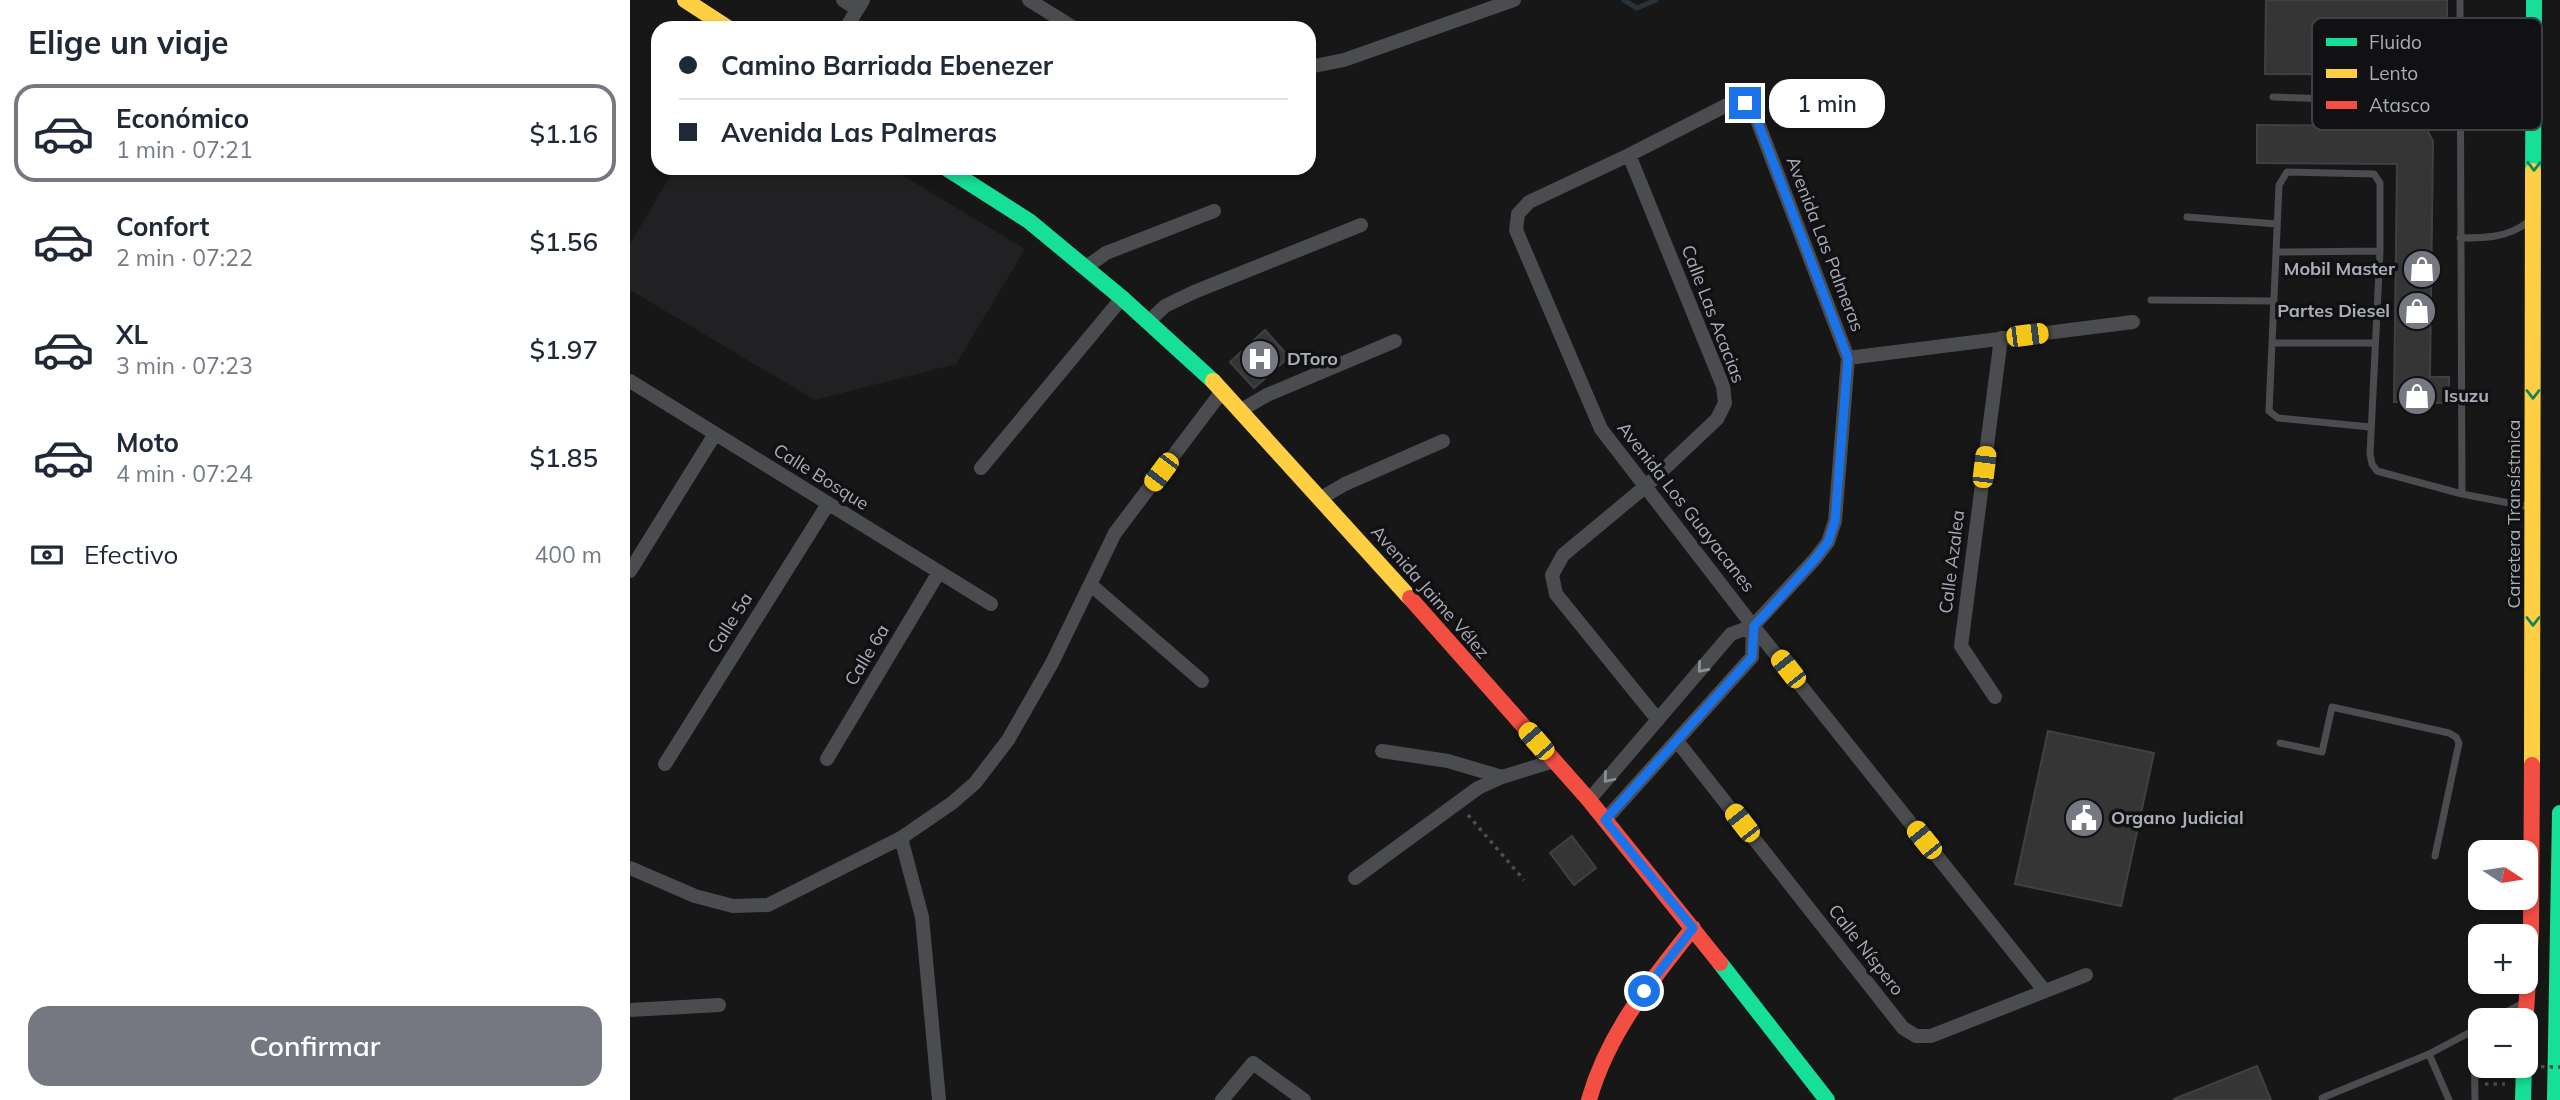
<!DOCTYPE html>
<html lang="es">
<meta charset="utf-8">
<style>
:root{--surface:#fff;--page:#f2f2f3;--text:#1f2937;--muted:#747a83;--line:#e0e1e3;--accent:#757880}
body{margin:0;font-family:Mulish,sans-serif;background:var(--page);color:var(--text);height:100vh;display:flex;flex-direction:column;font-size:26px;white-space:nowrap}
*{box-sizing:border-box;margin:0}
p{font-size:23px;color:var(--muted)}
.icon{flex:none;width:38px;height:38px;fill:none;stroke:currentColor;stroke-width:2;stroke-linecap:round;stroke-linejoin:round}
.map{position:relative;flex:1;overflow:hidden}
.drawer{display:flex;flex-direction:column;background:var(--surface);width:630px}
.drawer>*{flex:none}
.hud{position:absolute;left:21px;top:21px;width:665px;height:154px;border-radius:21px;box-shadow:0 4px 10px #0003;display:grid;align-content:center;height:154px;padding:0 28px;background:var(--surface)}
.needle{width:46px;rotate:102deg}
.fabs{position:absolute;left:1838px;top:840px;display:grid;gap:14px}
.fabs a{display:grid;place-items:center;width:70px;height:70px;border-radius:14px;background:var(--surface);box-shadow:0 4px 10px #0003;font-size:35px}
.end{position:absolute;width:32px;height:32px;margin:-16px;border:9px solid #1a73e8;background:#fff;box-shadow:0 0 0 4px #fff}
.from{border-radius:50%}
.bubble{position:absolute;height:49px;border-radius:21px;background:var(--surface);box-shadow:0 4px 10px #0003;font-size:23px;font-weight:600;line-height:49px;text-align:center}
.car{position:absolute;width:21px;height:42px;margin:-21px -10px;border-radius:9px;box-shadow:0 0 5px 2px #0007;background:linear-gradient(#f5c518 24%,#345 0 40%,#f5c518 0 76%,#345 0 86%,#f5c518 0)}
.hud b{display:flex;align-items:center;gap:24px;height:66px;font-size:26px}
.hud b+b{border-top:2px solid var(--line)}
.hud i{width:18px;height:18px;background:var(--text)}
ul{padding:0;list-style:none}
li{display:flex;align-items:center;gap:21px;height:98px;margin:0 14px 10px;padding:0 14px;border:4px solid transparent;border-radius:21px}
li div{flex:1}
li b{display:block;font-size:26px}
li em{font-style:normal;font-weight:600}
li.active{border-color:var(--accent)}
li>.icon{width:63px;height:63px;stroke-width:1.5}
h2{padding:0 28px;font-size:32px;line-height:84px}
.pay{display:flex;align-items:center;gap:18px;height:77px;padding:0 28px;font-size:26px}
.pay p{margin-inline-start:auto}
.cta{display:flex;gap:14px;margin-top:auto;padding:14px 28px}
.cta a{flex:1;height:80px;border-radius:21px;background:var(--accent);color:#fff;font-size:28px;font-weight:600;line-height:80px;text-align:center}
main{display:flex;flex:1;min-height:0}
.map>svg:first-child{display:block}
.built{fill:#212123}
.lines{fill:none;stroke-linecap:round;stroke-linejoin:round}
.stream{stroke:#2a3239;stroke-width:5}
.building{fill:#353536;stroke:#3f4043;stroke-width:2}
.path{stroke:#4d4e52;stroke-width:3.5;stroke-dasharray:3.5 5;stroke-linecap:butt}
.lane{stroke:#4b4c50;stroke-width:7}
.street{stroke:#4b4c50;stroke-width:14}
.fast{stroke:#16e098;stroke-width:16}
.slow{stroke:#ffcf43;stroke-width:16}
.jam{stroke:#f24e42;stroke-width:16}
.path-bridge{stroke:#4d4e52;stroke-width:3.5;stroke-dasharray:3.5 5;stroke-linecap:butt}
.oneway{stroke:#14835c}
.oneway2{stroke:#8c9099}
.route{stroke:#1a73e8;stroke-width:9}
.labels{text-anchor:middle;stroke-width:7;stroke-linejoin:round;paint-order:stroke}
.street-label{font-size:18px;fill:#a8adb8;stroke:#111113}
.poi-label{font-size:18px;font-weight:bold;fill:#a8adb8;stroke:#111113;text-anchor:start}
.key{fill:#111113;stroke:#3e4045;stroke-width:2}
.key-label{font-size:19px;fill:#a8adb8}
</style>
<main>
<section class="drawer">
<h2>Elige un viaje</h2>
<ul>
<li class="active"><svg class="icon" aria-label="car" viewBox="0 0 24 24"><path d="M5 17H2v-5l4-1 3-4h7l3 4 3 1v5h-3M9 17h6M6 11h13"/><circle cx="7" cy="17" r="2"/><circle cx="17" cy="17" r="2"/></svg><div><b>Económico</b><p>1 min · 07:21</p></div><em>$1.16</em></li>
<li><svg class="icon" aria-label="car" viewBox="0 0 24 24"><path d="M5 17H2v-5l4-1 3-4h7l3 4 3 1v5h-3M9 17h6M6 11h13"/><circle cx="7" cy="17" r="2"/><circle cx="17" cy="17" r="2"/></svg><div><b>Confort</b><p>2 min · 07:22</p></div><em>$1.56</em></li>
<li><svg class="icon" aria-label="car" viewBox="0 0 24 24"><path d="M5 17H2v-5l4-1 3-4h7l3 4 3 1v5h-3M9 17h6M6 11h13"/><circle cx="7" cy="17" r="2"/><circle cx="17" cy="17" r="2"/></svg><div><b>XL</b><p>3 min · 07:23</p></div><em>$1.97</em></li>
<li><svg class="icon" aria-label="car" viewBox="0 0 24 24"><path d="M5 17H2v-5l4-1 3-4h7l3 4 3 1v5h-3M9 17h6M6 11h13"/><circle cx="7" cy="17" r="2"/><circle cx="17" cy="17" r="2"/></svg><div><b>Moto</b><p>4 min · 07:24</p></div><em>$1.85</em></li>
</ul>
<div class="pay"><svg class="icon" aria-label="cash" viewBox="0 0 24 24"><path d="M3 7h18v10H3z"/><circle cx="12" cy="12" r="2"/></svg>Efectivo<p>400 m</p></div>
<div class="cta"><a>Confirmar</a></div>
</section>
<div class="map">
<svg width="1930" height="1100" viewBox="0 0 1930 1100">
<rect width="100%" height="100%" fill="#171717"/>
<path class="built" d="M45,168H260L395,249L326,364L185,400L0,290V244Z"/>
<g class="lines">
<path class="stream" d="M994,0L1007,8L1026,0"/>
</g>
<path class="building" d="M1636,0H1817V75L1635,74Z
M1627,125L1795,126L1803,141L1800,377H1819V403L1764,402L1767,164L1627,163Z
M635,330L659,357L624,388L600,362Z
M1418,731L1524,753L1491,906L1385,884Z
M942,836L966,868L944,885L920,853Z
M1627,1066L1641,1100H1544V1099Z"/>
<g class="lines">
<path class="path" d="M838,815L894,880
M1855,1084H1875"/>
<path class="lane" d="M1830,0L1832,494
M1643,97L1829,103L1854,96L1901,67
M1557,217L1647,224
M1830,238C1855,238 1877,238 1898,222
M1646,252L1750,251
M1521,300L1643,301
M1642,343H1745
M1740,427L1648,418L1639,411L1649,185L1657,172L1744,174L1750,183V251L1740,454L1742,464L1747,471L1832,494L1900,507
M1650,743L1692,752L1702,707L1819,733L1826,737L1829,743L1805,856
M1861,1020L1893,1003
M1844,1029L1845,1100
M1799,1054L1819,1100
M1692,1098L1799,1054L1850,1027"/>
<path class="street" d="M213,0L227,9
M399,0L444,28
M216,28L233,0
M679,67L714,60L884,0
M999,155L1093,386L1095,403L1087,419L1016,486L933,555L922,575L926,594L1028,720
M455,268L476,253L584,211
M518,322L535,306L564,292L731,225
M1218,358L1503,322
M0,381L361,604
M611,410L637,395L765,341
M351,468L492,298
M691,498L715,484L813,441
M0,571L85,434
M461,585L572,681
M1365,697L1331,646L1371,338
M1047,741L1273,1028L1286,1036H1301L1456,975
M752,751L818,761L872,777
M197,759L309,572
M35,764L198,504
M959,800L1101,634L1123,626L1185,559L1198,542L1205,521L1218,358L1127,120L1115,103L1097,105L999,155L899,202L888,214L886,230L971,429L1123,626L1414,990
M975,820L1122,657L1123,626
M271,838L292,917L309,1100
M0,868L65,896L103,906L138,905L271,838L322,803L345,783L378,740L422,663L485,533L593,390
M725,878L848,788L872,777L924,761
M0,1010L89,1005
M592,1100L623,1063L674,1100"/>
<path class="fast" d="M316,168L399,221L492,298L583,381
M1903,171L1904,0
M1090,963L1197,1100
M1893,1100L1894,1066
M1925,1100L1930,813"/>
<path class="slow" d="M55,0L98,28
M583,381L780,598
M1902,765L1903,171"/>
<path class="jam" d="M780,598L959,800L1090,963
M1895,1028L1901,933L1902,765
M959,1100C978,1033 1020,982 1063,928"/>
<path class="path-bridge" d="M1860,1066L1930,1067"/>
</g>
<defs><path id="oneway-chevron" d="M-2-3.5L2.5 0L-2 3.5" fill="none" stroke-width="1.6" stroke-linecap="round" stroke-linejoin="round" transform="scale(1.75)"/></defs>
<g class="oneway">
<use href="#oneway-chevron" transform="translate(1904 166) rotate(90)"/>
<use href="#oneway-chevron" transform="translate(1903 394) rotate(90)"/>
<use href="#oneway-chevron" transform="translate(1903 621) rotate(90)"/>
</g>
<g class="oneway2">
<use href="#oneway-chevron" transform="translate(1072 668) rotate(131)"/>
<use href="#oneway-chevron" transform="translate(978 778) rotate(130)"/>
</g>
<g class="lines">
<path class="route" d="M1014,991L1063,928L975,820L1122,657L1124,626L1185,559L1198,542L1205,521L1218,358L1127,120L1115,103"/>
</g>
<defs>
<g id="shop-disc" transform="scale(2.0125)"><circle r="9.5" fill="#757880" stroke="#111113"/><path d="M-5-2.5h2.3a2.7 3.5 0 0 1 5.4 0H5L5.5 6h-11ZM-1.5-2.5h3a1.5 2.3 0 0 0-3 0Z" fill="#fff"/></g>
<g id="hospital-disc" transform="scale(2.0125)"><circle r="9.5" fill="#757880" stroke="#111113"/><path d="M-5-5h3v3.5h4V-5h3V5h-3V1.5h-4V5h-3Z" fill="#fff"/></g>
<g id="civic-disc" transform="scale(2.0125)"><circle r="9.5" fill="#757880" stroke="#111113"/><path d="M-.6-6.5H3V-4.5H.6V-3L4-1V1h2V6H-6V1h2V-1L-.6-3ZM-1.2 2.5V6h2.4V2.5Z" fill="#fff"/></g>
</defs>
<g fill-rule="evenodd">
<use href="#shop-disc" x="1792" y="269"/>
<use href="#shop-disc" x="1787" y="311"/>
<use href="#hospital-disc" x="630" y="359"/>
<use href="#shop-disc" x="1787" y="396"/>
<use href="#civic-disc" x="1454" y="818"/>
</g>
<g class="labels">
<g class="street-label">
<text transform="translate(1195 244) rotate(69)" y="6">Avenida Las Palmeras</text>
<text transform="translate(1083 314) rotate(69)" y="6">Calle Las Acacias</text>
<text transform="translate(191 477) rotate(32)" y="6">Calle Bosque</text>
<text transform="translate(1056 507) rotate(52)" y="6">Avenida Los Guayacanes</text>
<text transform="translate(1884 514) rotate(-90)" y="6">Carretera Transístmica</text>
<text transform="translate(1322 562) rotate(-83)" y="6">Calle Azalea</text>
<text transform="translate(800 592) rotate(49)" y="6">Avenida Jaime Vélez</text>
<text transform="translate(100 623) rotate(-58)" y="6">Calle 5a</text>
<text transform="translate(237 655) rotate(-59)" y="6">Calle 6a</text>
<text transform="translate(1236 950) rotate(52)" y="6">Calle Níspero</text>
</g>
<g class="poi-label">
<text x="1765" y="275" text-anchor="end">Mobil Master</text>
<text x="1760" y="317" text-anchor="end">Partes Diesel</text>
<text x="657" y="365">DToro</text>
<text x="1814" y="402">Isuzu</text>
<text x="1481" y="824">Organo Judicial</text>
</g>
</g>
<rect x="1682" y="18" width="230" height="112" rx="10" class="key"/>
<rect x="1696" y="38" width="31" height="8" fill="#16e098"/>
<rect x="1696" y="69" width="31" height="9" fill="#ffcf43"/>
<rect x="1696" y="101" width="31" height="8" fill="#f24e42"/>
<g class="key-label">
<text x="1739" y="49">Fluido</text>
<text x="1739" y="80">Lento</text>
<text x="1739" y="112">Atasco</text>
</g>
</svg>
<div class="fabs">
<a><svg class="needle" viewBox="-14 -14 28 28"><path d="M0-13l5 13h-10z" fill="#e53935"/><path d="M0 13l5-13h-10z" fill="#747a83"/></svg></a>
<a>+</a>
<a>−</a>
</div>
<i class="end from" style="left:1014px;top:991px"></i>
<i class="end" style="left:1115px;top:103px"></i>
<div class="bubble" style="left:1139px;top:79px;width:116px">1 min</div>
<i class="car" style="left:1397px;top:335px;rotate:83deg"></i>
<i class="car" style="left:1354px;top:467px;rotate:7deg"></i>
<i class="car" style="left:531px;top:472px;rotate:217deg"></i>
<i class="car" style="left:1158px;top:669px;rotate:322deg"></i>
<i class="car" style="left:906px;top:741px;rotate:319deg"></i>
<i class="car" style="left:1112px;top:823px;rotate:322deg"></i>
<i class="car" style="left:1294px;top:840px;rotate:321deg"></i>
<div class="hud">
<b><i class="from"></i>Camino Barriada Ebenezer</b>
<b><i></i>Avenida Las Palmeras</b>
</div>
</div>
</main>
